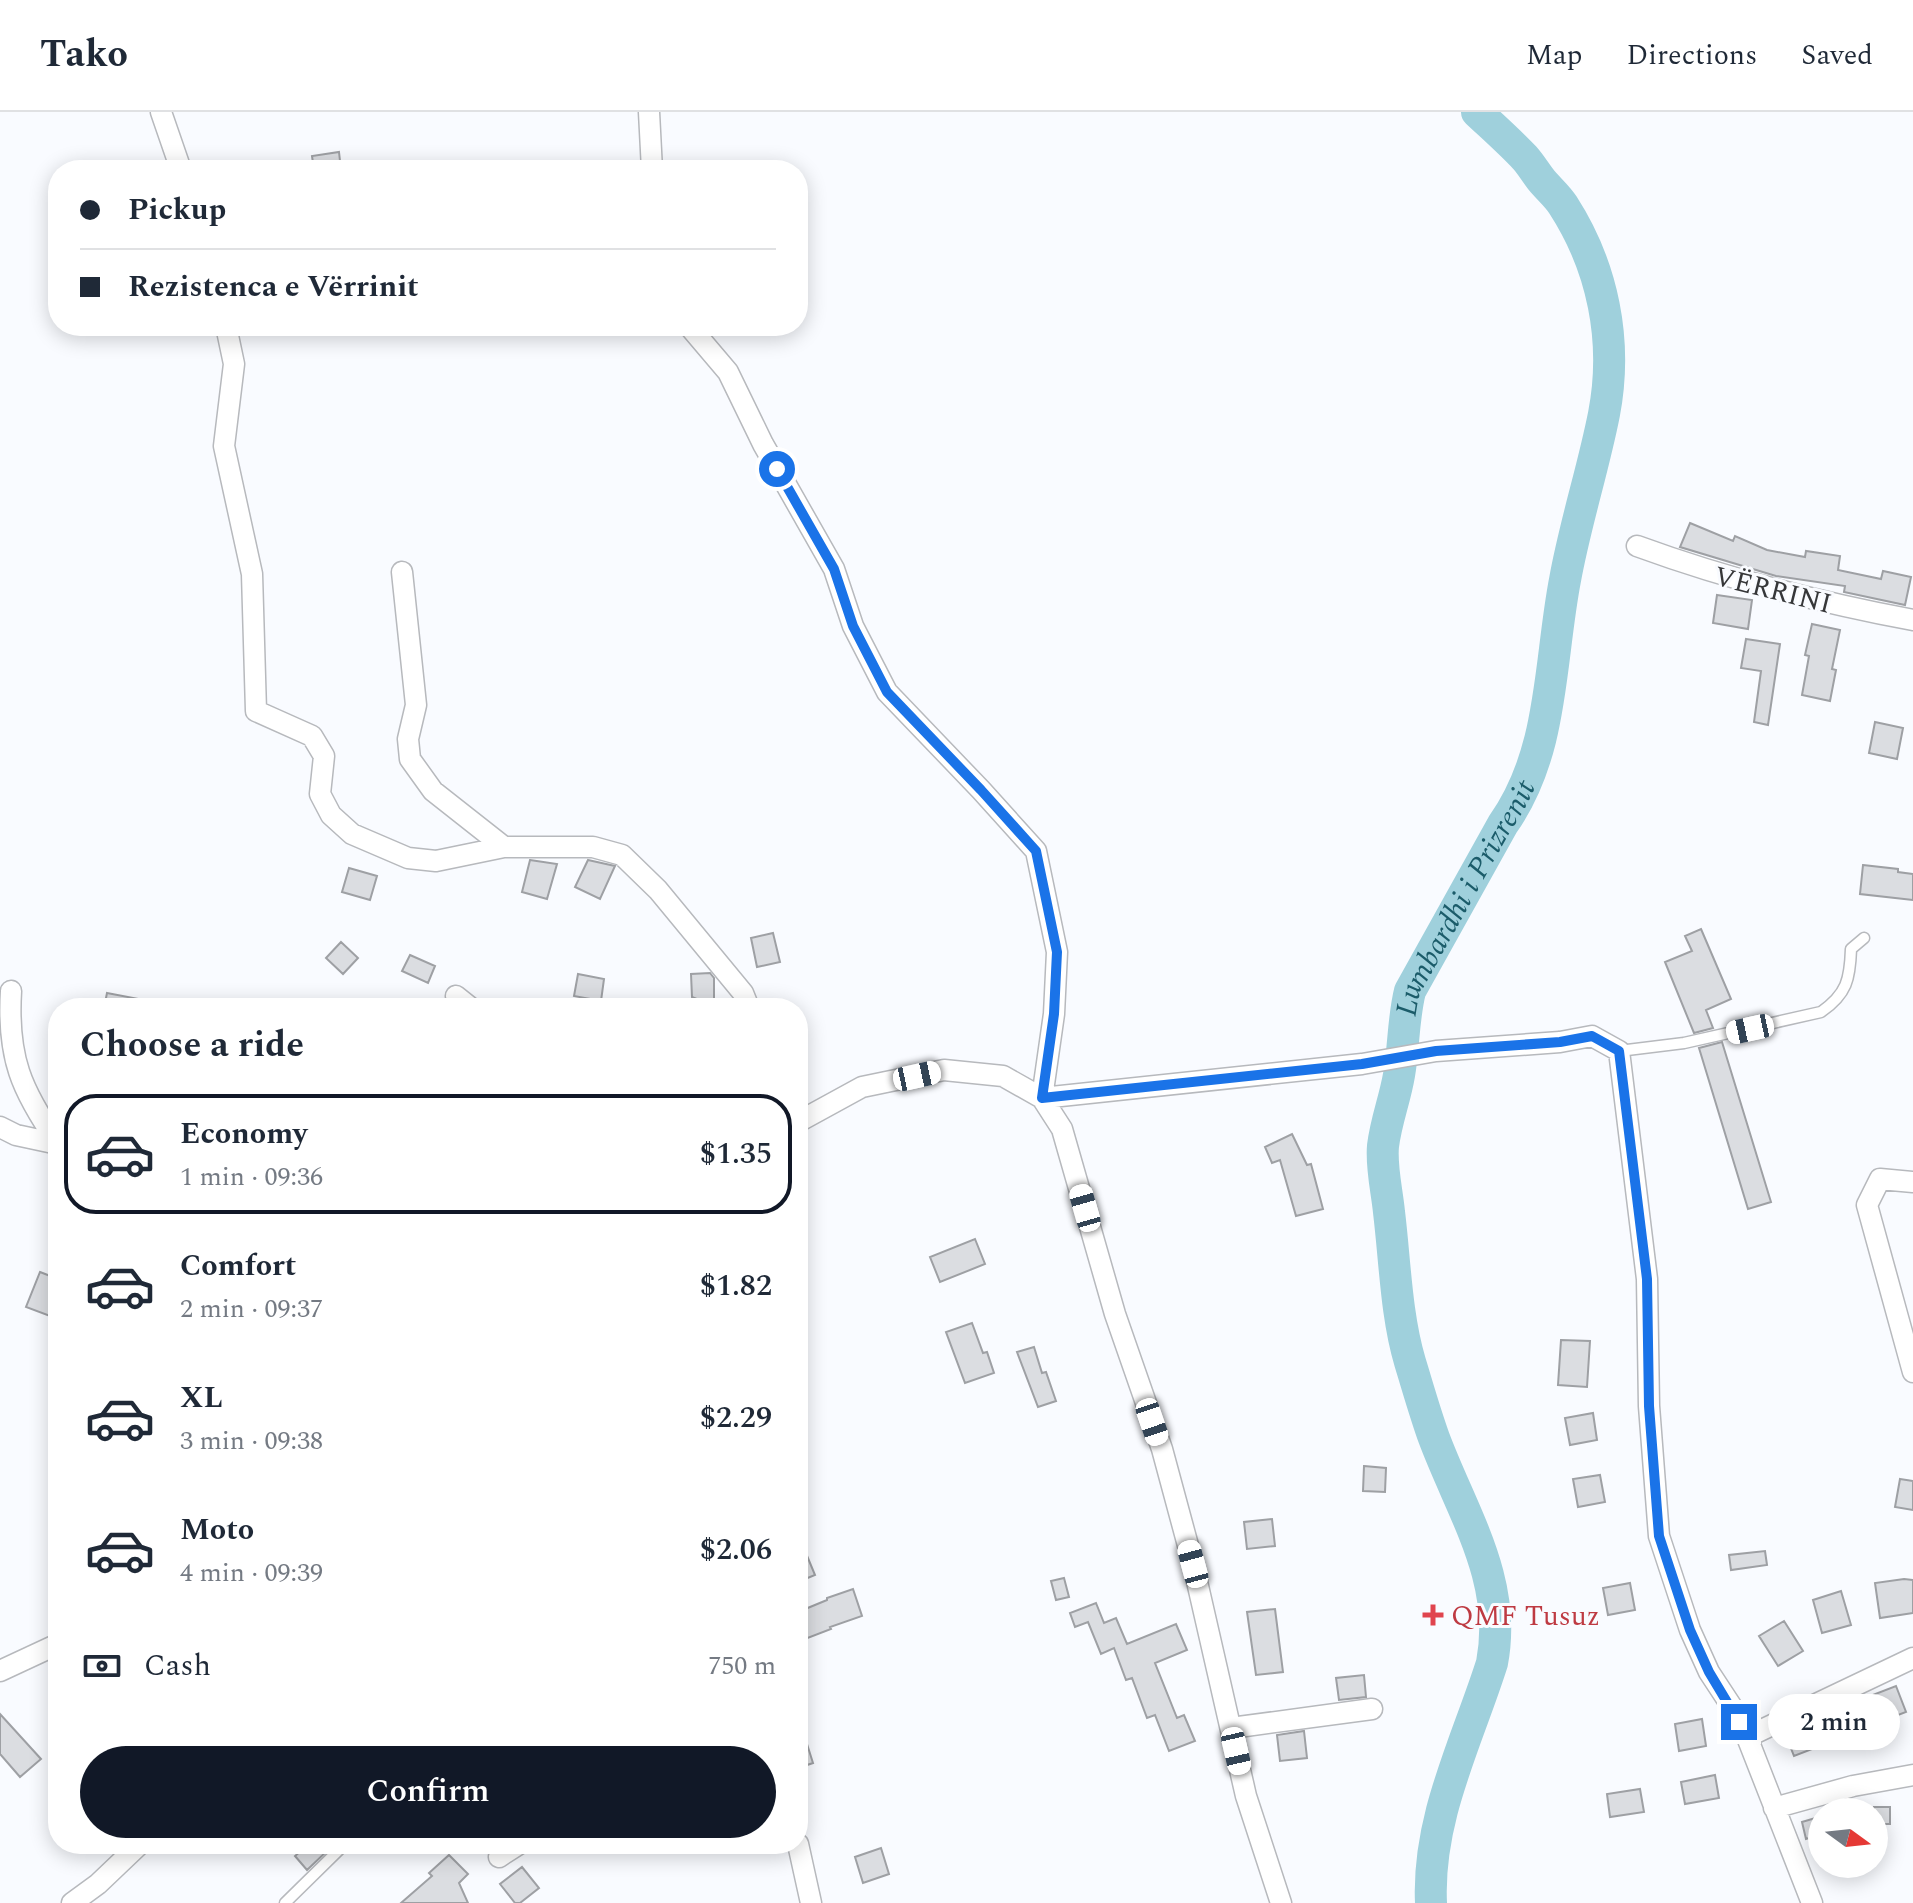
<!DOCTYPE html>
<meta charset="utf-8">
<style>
:root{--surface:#fff;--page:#f2f2f3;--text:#1f2937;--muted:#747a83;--line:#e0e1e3;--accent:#111827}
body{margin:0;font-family:Spectral,serif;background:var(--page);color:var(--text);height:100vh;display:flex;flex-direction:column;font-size:30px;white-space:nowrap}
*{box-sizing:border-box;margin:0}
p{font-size:26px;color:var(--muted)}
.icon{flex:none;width:44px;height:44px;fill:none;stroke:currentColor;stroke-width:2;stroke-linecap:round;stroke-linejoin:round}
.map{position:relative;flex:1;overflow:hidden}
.details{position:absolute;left:48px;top:886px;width:760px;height:856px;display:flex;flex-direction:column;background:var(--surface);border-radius:32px;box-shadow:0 4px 20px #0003}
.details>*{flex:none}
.hud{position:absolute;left:48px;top:48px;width:760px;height:176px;border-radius:32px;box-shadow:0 4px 20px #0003;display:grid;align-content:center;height:176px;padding:0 32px;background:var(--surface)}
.needle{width:52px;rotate:105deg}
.fabs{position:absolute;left:1808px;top:1686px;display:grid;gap:16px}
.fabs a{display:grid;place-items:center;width:80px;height:80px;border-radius:50%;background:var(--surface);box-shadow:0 4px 20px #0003;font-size:40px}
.end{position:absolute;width:36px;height:36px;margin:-18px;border:10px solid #1a73e8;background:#fff;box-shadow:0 0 0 4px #fff}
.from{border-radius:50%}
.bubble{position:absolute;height:56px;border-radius:28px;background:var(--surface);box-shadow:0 4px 20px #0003;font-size:26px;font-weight:600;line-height:56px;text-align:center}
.car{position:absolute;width:24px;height:48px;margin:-24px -12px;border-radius:10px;box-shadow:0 0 6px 2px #0007;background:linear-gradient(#fff 24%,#345 0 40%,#fff 0 76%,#345 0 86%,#fff 0)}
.hud b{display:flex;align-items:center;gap:28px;height:76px;font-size:30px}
.hud b+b{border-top:2px solid var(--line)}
.hud i{width:20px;height:20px;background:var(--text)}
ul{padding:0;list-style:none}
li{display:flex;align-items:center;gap:24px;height:120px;margin:0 16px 12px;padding:0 16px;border:4px solid transparent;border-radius:32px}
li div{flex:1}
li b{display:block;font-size:30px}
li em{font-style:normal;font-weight:600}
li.active{border-color:var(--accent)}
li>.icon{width:72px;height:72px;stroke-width:1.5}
h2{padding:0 32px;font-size:36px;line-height:96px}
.pay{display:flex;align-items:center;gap:20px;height:88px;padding:0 32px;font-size:30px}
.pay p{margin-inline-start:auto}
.button{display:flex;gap:16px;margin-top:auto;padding:16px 32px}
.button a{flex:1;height:92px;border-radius:48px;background:var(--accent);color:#fff;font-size:32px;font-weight:600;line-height:92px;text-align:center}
header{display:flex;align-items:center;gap:48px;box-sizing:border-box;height:112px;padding:0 40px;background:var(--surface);border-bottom:2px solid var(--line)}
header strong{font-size:38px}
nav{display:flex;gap:44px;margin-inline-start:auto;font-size:28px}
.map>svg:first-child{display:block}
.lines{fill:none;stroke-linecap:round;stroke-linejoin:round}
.river{stroke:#9fd0dc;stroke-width:32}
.building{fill:#dbdde1;stroke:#9ea0a4;stroke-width:2}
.lane-casing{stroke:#b7b9bd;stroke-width:13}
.street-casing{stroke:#b7b9bd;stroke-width:23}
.lane{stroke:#fff;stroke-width:10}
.street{stroke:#fff;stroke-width:20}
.route{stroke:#1a73e8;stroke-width:10}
.health-dot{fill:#e0444e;stroke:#f9fbff;stroke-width:3}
.labels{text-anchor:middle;stroke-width:6;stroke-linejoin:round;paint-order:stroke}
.street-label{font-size:28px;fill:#363739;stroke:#f9fbff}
.health-label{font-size:28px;fill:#be3a42;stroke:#f9fbff;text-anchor:start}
.water-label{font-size:30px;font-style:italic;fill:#1b5c6a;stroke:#f9fbff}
</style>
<header>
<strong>Tako</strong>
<nav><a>Map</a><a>Directions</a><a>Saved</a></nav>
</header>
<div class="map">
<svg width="1913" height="1791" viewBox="0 0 1913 1791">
<rect width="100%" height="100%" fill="#f9fbff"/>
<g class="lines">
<path class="river" id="s1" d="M1431,1791C1427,1706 1467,1630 1492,1551C1508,1468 1462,1401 1434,1326C1425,1301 1418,1276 1410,1250C1396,1203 1395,1149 1389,1100C1387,1079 1381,1055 1383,1034C1386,1009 1395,987 1399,963C1404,935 1403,907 1410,879L1503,712C1554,640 1549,551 1565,468C1575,412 1593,358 1604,302C1618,229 1603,155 1563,93C1558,85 1550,78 1543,70C1537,63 1532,54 1525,46C1510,30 1493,15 1477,0"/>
</g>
<path class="building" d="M339,40L341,58H314L312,44Z
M1690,411L1733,429L1735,424L1767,438L1805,445L1806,439L1840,444L1838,458L1881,467L1883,459L1911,465L1905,493L1844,480L1845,474L1776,464L1680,435Z
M1717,483L1752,488L1748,517L1713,511Z
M1812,512L1840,518L1832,557L1836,558L1830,589L1802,583L1809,544L1805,543Z
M1746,527L1780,532L1768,613L1754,610L1761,559L1741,556Z
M1875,610L1903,616L1897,647L1869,641Z
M530,748L557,752L547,787L522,780Z
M588,748L615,754L600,787L575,775Z
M1863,753L1898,757V760L1913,762V788L1860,782Z
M349,756L377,764L370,788L342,780Z
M1701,817L1731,887L1706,898L1713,916L1694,921L1665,850L1692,839L1685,824Z
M773,821L780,850L757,855L751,826Z
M341,830L358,846L343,862L326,846Z
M410,843L435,854L428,871L402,859Z
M710,861L714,866V888H699L692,885L691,862Z
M578,862L604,867L601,889L574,884Z
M107,881L149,889L148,896H104Z
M1722,930L1771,1090L1748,1097L1699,936Z
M1292,1022L1307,1053L1311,1052L1323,1097L1296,1104L1280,1048L1272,1051L1265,1035Z
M975,1127L985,1152L940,1170L930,1145Z
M40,1160L58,1167V1182L50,1204L26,1195Z
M972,1211L983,1241L987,1240L994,1261L965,1271L946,1220Z
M1561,1228L1590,1229L1587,1275L1558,1273Z
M1034,1235L1042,1261L1046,1260L1056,1289L1038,1295L1017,1240Z
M1593,1301L1597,1328L1570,1333L1565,1306Z
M1364,1354L1386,1356L1385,1380L1363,1379Z
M1600,1363L1605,1390L1578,1395L1573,1367Z
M1900,1367L1913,1369V1398L1895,1395Z
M1272,1407L1275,1434L1247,1437L1244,1410Z
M798,1422L815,1463L798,1470Z
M1765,1439L1767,1453L1731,1458L1729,1443Z
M1064,1466L1069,1485L1056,1488L1051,1469Z
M1904,1467L1913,1468V1501L1880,1506L1875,1471Z
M1630,1471L1635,1498L1608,1503L1603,1476Z
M853,1477L862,1504L830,1515L831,1517L805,1527L798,1509V1500L827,1488V1486Z
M1841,1479L1851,1513L1822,1521L1813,1488Z
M1096,1491L1104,1511L1116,1506L1127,1532L1176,1512L1187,1538L1155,1551L1177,1606L1184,1603L1195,1629L1169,1639L1155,1603L1147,1606L1132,1566L1126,1568L1114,1536L1101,1542L1088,1510L1075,1515L1070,1501Z
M1275,1497L1283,1560L1256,1563L1247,1500Z
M1784,1509L1803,1539L1778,1554L1759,1524Z
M1364,1563L1366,1585L1339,1588L1336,1566Z
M1896,1574L1906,1600L1880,1610L1870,1584Z
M0,1602L41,1647L20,1665L0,1642Z
M1702,1607L1706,1634L1679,1639L1675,1612Z
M1810,1609L1820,1634L1794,1644L1785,1621Z
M798,1613H801L813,1651L798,1656Z
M1304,1619L1307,1646L1280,1649L1277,1623Z
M1715,1663L1719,1686L1685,1692L1681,1670Z
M1640,1677L1644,1700L1610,1705L1607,1682Z
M1874,1695H1890V1712H1874Z
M1822,1704V1722L1806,1727L1802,1710Z
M309,1732H321L327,1739L307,1758L295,1744Z
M881,1736L889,1762L863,1771L855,1745Z
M449,1743L468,1762L459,1771L468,1791H401L432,1764L429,1761Z
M522,1755L539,1776L520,1791H515L500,1772Z"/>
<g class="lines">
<g class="lane-casing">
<path id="lane" d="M693,893L694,896
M1619,939L1684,931L1821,900C1847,882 1850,867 1851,837L1864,826
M285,1791L345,1732"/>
</g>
<g class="street-casing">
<path id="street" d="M161,0L181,58
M649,0L652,58
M226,214L234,252L224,334L252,462L256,599L312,624L324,644L320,682L331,703L352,722L408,746L436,749L504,735H593L622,743L658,778L743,881L749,896
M689,214L728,260L763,332L834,457L853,514L887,580L981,678L1036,739L1057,840L1054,902L1042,986L1362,952L1436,939L1560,930L1592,924L1619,939L1647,1167L1649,1294L1659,1424L1690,1518L1709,1560L1732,1595L1747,1625L1812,1791
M1637,434C1727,467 1818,490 1913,508
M402,460L416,593L408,627L410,647L433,679L504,735
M11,879C7,945 21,978 58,1031
M456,884L471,896
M798,1010L862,975L944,958L1003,964L1042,986L1062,1017L1115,1202L1162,1337L1193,1452L1246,1684L1281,1791
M0,1015L16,1023L58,1032
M1913,1070L1880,1067L1867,1093L1913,1260
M0,1559L58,1532
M1231,1616L1372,1597
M1747,1625L1913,1546
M1774,1696L1853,1674L1913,1663
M798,1732L811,1791
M499,1745L519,1732
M72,1791L98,1772L140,1732"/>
</g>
<use href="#lane" class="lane"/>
<use href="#street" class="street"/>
</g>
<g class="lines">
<path class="route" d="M777,357L834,457L853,514L887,580L981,678L1036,739L1057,840L1054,902L1042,986L1362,952L1436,939L1560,930L1592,924L1619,939L1647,1167L1649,1294L1659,1424L1690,1518L1709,1560L1739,1610"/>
</g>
<path class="health-dot" d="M1429 1491h8v8h8v8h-8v8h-8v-8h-8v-8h8z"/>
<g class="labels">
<g class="street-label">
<text transform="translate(1773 477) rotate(14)" y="10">VËRRINI</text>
</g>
<g class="health-label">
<text x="1451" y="1513">QMF Tusuz</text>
</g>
<g class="water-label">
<text dy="10" stroke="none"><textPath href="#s1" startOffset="1048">Lumbardhi i Prizrenit</textPath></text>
</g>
</g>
</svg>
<div class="fabs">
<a><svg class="needle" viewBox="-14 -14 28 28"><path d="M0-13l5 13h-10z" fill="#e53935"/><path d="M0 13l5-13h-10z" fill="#747a83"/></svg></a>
</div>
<i class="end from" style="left:777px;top:357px"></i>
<i class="end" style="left:1739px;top:1610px"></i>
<div class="bubble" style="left:1768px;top:1582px;width:132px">2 min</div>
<i class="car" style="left:1750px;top:917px;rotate:258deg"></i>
<i class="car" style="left:917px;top:964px;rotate:78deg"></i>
<i class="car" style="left:1085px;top:1096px;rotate:344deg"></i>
<i class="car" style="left:1152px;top:1310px;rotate:161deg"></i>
<i class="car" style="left:1193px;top:1452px;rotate:345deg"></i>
<i class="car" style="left:1236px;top:1639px;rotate:167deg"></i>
<div class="hud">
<b><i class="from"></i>Pickup</b>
<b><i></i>Rezistenca e Vërrinit</b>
</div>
<section class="details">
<h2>Choose a ride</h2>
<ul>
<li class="active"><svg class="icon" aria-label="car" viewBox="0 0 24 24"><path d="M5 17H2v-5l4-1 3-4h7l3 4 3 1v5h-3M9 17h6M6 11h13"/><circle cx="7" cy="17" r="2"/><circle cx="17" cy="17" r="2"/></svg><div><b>Economy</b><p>1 min · 09:36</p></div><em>$1.35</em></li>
<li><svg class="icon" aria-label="car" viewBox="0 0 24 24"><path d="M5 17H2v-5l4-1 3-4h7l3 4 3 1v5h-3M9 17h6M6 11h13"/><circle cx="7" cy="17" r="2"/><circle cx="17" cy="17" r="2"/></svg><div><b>Comfort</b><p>2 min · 09:37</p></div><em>$1.82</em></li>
<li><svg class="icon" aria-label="car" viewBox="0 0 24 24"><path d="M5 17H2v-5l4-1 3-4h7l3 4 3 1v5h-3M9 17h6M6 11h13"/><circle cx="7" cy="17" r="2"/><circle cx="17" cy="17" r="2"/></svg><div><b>XL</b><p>3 min · 09:38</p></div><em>$2.29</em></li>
<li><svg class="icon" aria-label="car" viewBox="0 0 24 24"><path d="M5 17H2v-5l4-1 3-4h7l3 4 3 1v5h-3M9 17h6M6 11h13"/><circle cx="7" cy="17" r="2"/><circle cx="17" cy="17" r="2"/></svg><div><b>Moto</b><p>4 min · 09:39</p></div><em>$2.06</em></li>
</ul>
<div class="pay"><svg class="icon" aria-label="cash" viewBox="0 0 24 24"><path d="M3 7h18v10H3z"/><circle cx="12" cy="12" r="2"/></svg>Cash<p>750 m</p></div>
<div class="button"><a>Confirm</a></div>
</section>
</div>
